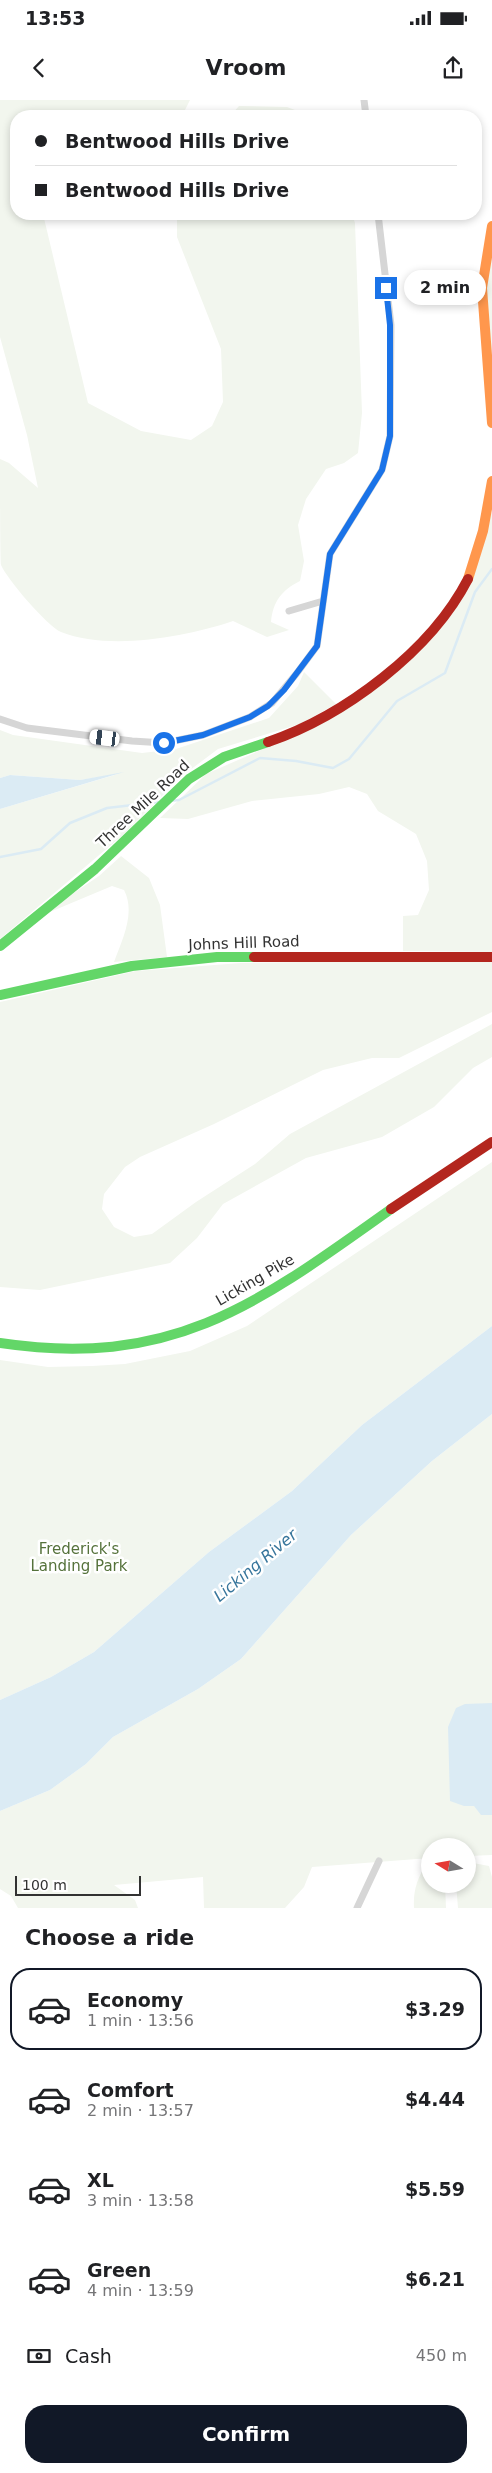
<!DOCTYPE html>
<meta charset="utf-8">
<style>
:root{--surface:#fff;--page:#f2f2f2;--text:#202124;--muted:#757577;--line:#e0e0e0;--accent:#111827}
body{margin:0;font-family:"DejaVu Sans",sans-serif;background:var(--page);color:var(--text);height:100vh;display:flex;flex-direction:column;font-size:19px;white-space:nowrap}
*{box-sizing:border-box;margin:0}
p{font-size:16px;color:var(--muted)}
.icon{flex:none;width:28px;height:28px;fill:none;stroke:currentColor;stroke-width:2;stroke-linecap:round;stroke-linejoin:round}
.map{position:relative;height:1808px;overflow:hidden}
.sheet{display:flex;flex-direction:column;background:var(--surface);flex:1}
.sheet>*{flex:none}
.banner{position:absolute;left:10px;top:10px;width:472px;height:110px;border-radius:20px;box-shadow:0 2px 8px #0003;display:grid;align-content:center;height:110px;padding:0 25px;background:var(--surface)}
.needle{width:32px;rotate:281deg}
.tools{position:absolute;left:421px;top:1738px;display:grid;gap:10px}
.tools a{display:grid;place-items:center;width:55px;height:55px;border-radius:50%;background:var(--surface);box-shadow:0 2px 8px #0003;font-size:25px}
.scale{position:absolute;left:15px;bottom:12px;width:126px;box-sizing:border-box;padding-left:5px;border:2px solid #323232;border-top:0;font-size:14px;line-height:18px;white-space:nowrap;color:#323232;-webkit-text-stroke:4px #fff;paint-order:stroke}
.end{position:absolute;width:22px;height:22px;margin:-11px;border:6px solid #1a73e8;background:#fff;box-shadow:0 0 0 2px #fff}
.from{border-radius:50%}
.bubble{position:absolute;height:35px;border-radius:18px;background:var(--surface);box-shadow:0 2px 8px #0003;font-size:16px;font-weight:700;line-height:35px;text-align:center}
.car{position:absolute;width:15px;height:30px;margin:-15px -8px;border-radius:6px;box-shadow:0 0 4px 1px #0007;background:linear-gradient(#fff 24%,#345 0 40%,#fff 0 76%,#345 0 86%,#fff 0)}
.banner b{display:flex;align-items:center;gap:18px;height:48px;font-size:19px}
.banner b+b{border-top:1px solid var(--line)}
.banner i{width:12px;height:12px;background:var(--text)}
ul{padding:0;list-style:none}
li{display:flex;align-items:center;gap:15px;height:82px;margin:0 10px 8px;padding:0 15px;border:2px solid transparent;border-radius:20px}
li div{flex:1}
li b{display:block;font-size:19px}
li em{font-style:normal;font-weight:700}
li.current{border-color:var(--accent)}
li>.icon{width:45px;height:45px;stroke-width:1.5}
h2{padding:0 25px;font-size:22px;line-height:60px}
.pay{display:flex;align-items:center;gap:12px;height:55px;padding:0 25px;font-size:19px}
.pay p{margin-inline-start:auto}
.cta{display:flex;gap:10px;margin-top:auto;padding:10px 25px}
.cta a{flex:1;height:58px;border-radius:20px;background:var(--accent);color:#fff;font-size:20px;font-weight:700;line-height:58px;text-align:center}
.status{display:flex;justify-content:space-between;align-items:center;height:35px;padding:0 25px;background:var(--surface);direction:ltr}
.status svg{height:14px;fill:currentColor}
header{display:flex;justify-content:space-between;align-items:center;height:65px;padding:0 25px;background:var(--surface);font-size:22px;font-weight:700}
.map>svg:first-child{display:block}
.green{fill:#f2f6ee}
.water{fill:#dbebf4}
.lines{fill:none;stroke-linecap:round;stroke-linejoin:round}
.stream{stroke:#dbebf4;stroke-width:2.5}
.street{stroke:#d6d6d6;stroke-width:7}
.fast{stroke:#63d668;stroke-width:10}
.slow{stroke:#ff974d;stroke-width:10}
.jam{stroke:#b3261e;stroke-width:10}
.route{stroke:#1a73e8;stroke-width:6}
.labels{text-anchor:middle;stroke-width:5;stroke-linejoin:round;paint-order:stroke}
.street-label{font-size:15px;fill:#323232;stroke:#fff}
.park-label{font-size:15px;fill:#55723b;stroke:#fff}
.water-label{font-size:16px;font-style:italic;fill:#38769c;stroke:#fff}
</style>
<div class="status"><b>13:53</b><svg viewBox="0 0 49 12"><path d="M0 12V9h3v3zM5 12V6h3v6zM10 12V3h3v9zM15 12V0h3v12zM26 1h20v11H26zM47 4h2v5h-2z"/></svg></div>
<header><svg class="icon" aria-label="back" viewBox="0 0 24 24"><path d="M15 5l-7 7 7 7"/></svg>Vroom<svg class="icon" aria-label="share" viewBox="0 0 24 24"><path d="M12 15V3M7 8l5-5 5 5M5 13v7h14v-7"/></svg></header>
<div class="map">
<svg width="492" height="1808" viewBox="0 0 492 1808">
<rect width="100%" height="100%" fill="#fff"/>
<path class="green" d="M0,0H190L182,16H16V114H43L88,303L141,331L191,340L212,326L223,302L221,249L177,137V114H352L355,123L362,313L358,353L344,363L326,369L306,399L298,425L304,461L300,481C282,490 273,501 271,522L289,530L267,537L233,521C186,537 109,551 61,532C47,526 7,479 1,465C0,455 0,375 0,359L9,363L38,388L27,335L0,237Z
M239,6L287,7L311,16H230Z
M492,145V258L486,185Z
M492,412V852L403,851V816L418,815L429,790L427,761L416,734L378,711L367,694L349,687L319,694L252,701L188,719L160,718L206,674L307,630L360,601L420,550L452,513Z
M304,572L336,604L300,624L218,649L182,676L124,734L0,839V709L118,674L80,680L10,675L0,678V630L13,635L142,653L176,649L269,618L298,586Z
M121,756L149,778L160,805L167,857L114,862C122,840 136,813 124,790L112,786L38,817L99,776Z
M370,861L492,862V912L399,958H372L323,970L214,1024L140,1057L125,1067L104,1094L102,1109L114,1127L134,1137L152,1134L196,1102L255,1064L290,1034L492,924V957L473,968L434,1007L382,1037L306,1058L223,1104L197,1138L170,1163L40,1190L0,1187V902L136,871L241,863Z
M492,1062V1226L362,1325L292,1391L209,1452L94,1552L51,1577L0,1600V1260L48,1267L92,1266L125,1264L190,1251L247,1226Z
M492,1314V1755L468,1756V1746H430V1758L312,1767L304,1787L285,1808H204L203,1777L114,1785L135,1800L138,1808H18L11,1796L0,1789V1711L50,1690L86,1664L113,1637L198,1589L241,1559L351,1435L432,1361Z
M468,1762L489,1766L492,1777V1808H458L456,1784H468Z
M426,1765L430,1766V1784H445L446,1808H414C413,1792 417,1778 426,1765Z"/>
<path class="water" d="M124,672L0,709V678L10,675L80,680Z
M492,1226V1314L432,1361L351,1435L241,1559L198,1589L113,1637L86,1664L50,1690L0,1711V1600L51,1577L94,1552L209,1452L292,1391L362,1325Z
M492,1603V1715H481L474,1706H464L450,1701L448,1627L456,1608L465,1604Z"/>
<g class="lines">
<path class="stream" d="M169,701L179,700L260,658L296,661L333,668L349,659L397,601L445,573L475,492L492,469
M0,757L41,749L70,723L107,708L159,702"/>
<path class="street" d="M364,0L366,16
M289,511L323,501
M0,619L27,628L132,641L164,643L203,635L250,617L272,603L297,573L317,546L330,454L382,370L390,336L391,225L378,114
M357,1808L379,1761"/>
<path class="fast" d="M0,846L95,769L189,679L224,657L268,642
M0,895L132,866L217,857H254
M0,1243C172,1269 258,1204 391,1109"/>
<path class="slow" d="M492,126L482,188L492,323
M468,479L483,431L492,381"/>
<path class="jam" d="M268,642C344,616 431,551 468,479
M254,857H492
M391,1109L492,1042"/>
</g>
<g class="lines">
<path class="route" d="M164,643L203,635L250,617L268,606L284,590L317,546L330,454L382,370L390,336V225L386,188"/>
</g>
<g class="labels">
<g class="street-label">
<text transform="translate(143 704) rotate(-43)" y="5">Three Mile Road</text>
<text transform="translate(244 843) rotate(-2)" y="5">Johns Hill Road</text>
<text transform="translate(255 1180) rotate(-30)" y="5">Licking Pike</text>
</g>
<g class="park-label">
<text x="79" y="1454">Frederick's<tspan x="79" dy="17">Landing Park</tspan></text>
</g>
<g class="water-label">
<text transform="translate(255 1465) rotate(-40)" y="6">Licking River</text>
</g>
</g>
</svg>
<div class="tools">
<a><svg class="needle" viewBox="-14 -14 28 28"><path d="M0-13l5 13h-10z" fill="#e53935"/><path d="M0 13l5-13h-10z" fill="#757577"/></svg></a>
</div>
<div class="scale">100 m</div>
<i class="end from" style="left:164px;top:643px"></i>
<i class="end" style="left:386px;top:188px"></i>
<div class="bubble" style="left:404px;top:170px;width:82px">2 min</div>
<i class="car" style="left:105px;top:638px;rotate:277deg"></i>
<div class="banner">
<b><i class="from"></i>Bentwood Hills Drive</b>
<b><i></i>Bentwood Hills Drive</b>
</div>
</div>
<section class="sheet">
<h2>Choose a ride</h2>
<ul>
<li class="current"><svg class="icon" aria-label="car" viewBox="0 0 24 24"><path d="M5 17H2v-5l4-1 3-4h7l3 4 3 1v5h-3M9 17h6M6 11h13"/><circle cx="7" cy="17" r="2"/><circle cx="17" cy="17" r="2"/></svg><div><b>Economy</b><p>1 min · 13:56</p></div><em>$3.29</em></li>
<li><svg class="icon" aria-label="car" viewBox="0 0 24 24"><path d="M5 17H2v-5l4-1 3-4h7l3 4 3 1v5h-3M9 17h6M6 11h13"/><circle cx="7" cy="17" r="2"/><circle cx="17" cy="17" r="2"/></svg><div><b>Comfort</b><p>2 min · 13:57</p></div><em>$4.44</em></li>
<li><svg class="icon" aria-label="car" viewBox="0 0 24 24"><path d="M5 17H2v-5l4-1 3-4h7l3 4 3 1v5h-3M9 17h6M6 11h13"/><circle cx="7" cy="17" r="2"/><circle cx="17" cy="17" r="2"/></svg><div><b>XL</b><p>3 min · 13:58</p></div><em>$5.59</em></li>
<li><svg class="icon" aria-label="car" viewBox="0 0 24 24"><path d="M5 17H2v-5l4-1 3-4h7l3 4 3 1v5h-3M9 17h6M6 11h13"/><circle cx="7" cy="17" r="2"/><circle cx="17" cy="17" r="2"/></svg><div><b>Green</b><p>4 min · 13:59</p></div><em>$6.21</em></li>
</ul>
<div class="pay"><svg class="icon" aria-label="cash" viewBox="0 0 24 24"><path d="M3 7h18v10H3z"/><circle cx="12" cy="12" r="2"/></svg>Cash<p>450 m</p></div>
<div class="cta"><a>Confirm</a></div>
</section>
